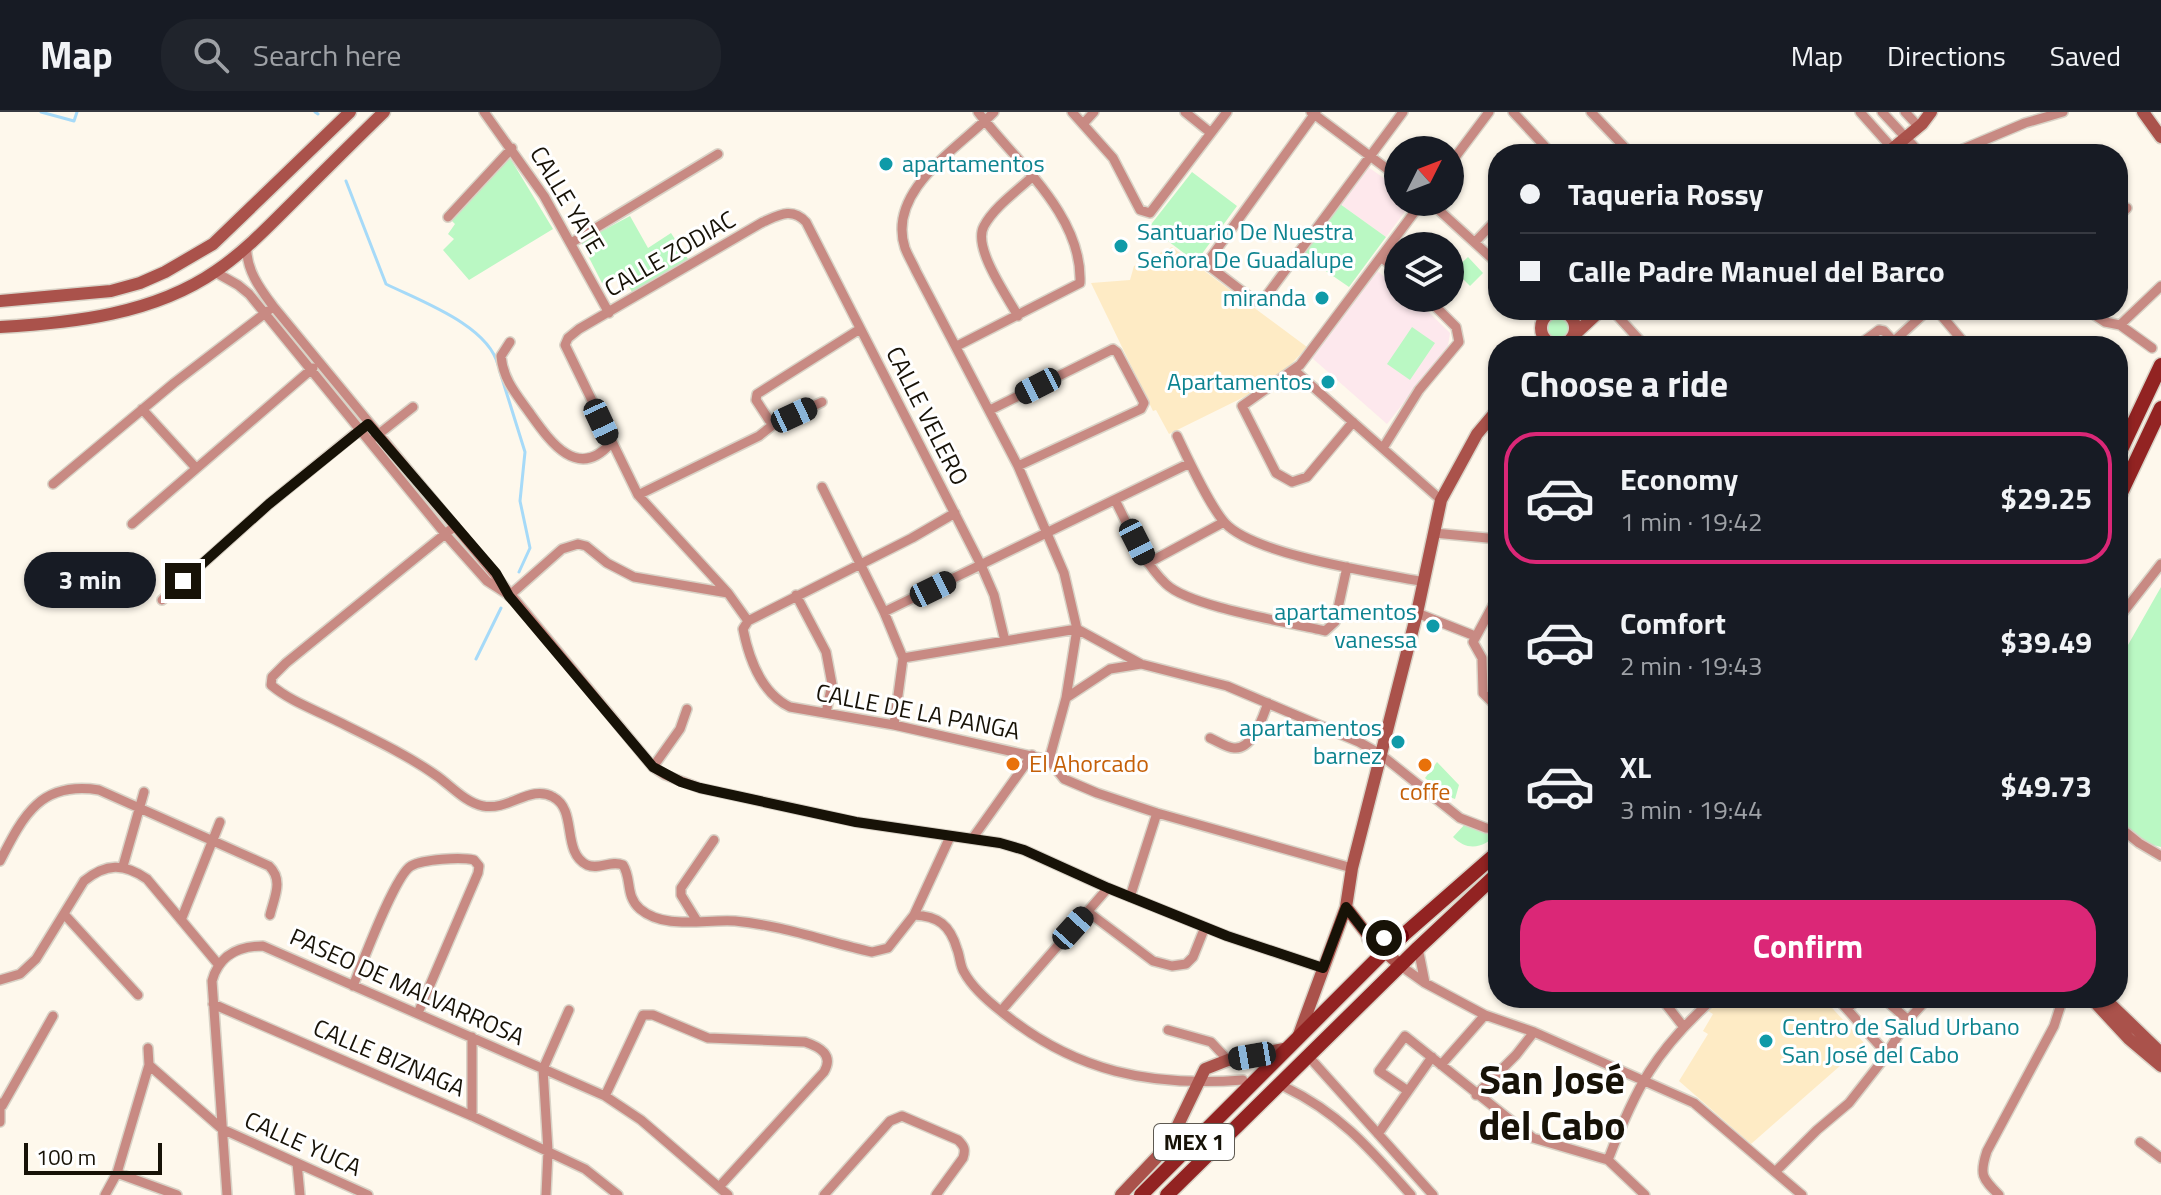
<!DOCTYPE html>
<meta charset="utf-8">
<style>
:root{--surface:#171b24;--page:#20242c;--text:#f1f3f6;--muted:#9ea1a6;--line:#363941;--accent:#db2777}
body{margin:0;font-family:"Titillium Web",sans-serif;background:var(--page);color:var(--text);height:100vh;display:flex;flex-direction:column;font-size:30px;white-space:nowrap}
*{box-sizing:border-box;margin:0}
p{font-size:26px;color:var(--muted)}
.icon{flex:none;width:44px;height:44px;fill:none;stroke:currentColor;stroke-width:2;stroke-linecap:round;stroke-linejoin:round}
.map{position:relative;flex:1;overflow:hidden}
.details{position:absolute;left:1488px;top:224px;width:640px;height:672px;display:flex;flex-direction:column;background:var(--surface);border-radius:32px;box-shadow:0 2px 6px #0004}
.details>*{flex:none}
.banner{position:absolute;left:1488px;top:32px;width:640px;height:176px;border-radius:32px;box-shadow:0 2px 6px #0004;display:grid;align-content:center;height:176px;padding:0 32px;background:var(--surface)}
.needle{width:52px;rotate:48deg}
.buttons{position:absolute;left:1384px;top:24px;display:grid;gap:16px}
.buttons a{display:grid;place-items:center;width:80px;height:80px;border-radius:50%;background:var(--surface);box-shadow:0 2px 6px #0004;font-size:40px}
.scale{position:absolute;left:24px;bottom:20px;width:138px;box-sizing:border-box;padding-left:8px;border:4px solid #171207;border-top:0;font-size:22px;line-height:28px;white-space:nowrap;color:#171207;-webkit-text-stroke:6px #fff;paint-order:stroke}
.end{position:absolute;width:36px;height:36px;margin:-18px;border:10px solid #171207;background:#fff;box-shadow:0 0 0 4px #fff}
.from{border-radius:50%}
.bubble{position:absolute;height:56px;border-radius:28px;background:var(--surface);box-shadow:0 2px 6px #0004;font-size:26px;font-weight:700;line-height:56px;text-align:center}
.car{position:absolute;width:24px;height:48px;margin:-24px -12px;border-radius:10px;box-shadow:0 0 6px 2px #0007;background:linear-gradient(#222 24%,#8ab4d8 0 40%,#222 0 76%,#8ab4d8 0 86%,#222 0)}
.banner b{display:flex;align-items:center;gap:28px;height:76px;font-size:30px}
.banner b+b{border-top:2px solid var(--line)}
.banner i{width:20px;height:20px;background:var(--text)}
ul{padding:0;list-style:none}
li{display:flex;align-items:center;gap:24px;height:132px;margin:0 16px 12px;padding:0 16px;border:4px solid transparent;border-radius:32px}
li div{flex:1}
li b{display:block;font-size:30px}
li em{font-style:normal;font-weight:700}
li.on{border-color:var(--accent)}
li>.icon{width:72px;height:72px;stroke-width:1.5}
h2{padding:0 32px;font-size:36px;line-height:96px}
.cta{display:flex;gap:16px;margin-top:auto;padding:16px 32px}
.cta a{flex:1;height:92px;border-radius:32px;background:var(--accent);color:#fff;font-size:32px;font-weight:700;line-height:92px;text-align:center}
header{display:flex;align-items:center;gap:48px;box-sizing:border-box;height:112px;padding:0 40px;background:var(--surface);border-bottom:2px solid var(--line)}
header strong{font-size:38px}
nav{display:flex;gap:44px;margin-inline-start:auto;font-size:28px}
.search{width:560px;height:72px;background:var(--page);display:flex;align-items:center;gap:20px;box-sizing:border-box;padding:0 28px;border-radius:32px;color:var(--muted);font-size:30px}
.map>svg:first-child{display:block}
.commercial{fill:#fee8ec}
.built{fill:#feebc5}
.education{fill:#fde8ed}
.green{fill:#baf8c3}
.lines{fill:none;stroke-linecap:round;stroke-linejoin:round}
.stream{stroke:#a6daf8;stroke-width:3}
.street-casing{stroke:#d9d3c7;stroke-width:12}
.secondary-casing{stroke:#d9d3c7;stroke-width:15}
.primary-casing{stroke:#d9d3c7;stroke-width:17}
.highway-casing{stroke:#d9d3c7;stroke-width:19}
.street{stroke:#c88a83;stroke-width:9}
.secondary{stroke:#aa524b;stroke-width:12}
.primary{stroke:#922322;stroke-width:14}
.highway{stroke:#6f0109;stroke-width:16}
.route{stroke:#171207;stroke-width:10}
.culture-dot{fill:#0f9aa8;stroke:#fff;stroke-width:3}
.food-dot{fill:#e8710a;stroke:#fff;stroke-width:3}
.labels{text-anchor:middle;stroke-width:6;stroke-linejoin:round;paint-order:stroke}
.shield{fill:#fff;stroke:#5d5951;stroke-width:2}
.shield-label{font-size:22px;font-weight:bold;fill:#171207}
.culture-label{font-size:24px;fill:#0d838f;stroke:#fff;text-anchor:end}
.street-label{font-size:24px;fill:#171207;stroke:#fff}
.food-label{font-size:24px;fill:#c56008;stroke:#fff;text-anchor:start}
.town-label{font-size:40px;font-weight:bold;fill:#171207;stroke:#fff}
</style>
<header>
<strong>Map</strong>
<div class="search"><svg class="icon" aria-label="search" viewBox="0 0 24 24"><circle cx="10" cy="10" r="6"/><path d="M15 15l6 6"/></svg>Search here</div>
<nav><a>Map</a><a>Directions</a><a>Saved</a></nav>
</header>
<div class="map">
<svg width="2161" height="1083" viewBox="0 0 2161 1083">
<rect width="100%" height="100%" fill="#fef8ec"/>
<path class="commercial" d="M1368,55L1398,76V90H1412L1386,125L1340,92Z"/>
<path class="built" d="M1172,135L1307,235L1285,259L1244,285L1169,322L1156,298L1153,299L1091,171L1130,168L1134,154Z
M1721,886H1823L1865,932L1751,1032L1679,969L1708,922L1703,919L1713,902L1708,899Z"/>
<path class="education" d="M1377,159L1398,175V186H1414L1450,221L1448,234L1387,312L1311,245Z"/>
<path class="green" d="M510,46L553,117L469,168L443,138L454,127L448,122L455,112L449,106Z
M1192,60L1237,94L1196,150L1149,115Z
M1340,92L1386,125L1349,175L1301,142Z
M630,104L648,136L671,121L688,147L633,182L621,160L602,171L581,130Z
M1468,145L1483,161L1470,174L1454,158Z
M1544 216a14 14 0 1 1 28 0a14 14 0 1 1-28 0Z
M1412,215L1435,231L1410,268L1387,252Z
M2161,475V735L2149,732L2118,709V545L2124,540Z
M1437,650L1459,673L1455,687L1444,683L1425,666Z
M1466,711L1498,721C1484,736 1468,740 1453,725Z"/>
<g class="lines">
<path class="stream" d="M41,0L74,9L77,0
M315,0L318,2
M346,69L386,172C420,189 488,213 498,253
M500,260L525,340L520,389L530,436L519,460
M476,547L501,496"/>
<g class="street-casing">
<path id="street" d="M484,0L544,84L609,201
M994,0C960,35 886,78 905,136C908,144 913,152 916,159L1018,354L1064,461L1077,517L1066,586L1049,648
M1072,0L1113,46L1140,98L1150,101L1227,0
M1185,0L1211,21
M1311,0L1398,65
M1316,0L1209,148V154L1255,189L1264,187L1403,0
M1513,0L1552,42
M1591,0L1631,42
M1860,0L1893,37
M1882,0L1921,42
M1905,0L1919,15
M1083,12L1094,0
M1951,42L2025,11L2063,0
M1450,52L1489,0
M1430,90L1498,152
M448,105L512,36
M2118,105L2127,96
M1475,130L1498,106
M571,131L718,42
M247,134C245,156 260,177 273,194L653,655L665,663L700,676L856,710L1000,731L1024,738L1108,776L1227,824L1323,856
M1381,145L1398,159
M215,160L238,173L249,182L446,423L487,469L507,482
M1538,198L1543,210
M1553,198L1555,199
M1612,198L1645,234
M1929,198L1940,202L1967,234
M2087,198L2105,210L2120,213L2152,236
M1018,204C1007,184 972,135 984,114C994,95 1017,79 1032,65
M2120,213L2161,174
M1894,229L1928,198
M510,230L501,244C503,267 516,282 529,300C549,328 577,370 611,331
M957,234L1080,171C1083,103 1016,50 978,0
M1857,234L1879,218L1884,219L1898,234
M1294,258L1441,388
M822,290L774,312L769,308L756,288L757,282L860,217
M142,297L196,356
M990,298L1113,237L1117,240L1144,291L1141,297L1018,354
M1353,310L1307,365L1292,370L1276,361L1242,294L1300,253L1422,90
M1177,324C1188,347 1209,393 1225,411C1254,443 1378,461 1424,470
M375,325L413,295
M1383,336L1419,278L1459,230L1456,215L1427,186
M53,372L174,271L268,199
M822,375L884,500L903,546L894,613
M638,383L759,324L774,312
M1115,388C1130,417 1142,449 1166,472C1190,495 1288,510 1325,519L1335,510L1347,455
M955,401L912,426L748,509L743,517C749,547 761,581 790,595L894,613L1049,648L1064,667L1097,681L1157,701L1352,756
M132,412L313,256
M455,414L286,551L272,565L271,573C290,589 313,597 335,608C369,625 406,642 437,664C451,674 466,691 483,694C509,699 531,672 553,685C578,698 561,740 587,753C599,758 611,748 623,753C632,767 625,784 640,797C665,818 704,807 735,809C781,813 827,830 872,840L888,836L914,803C938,804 950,813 957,837C960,844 960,854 964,860C972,875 989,890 1002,900C1075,960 1151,975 1243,968
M1434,421L1498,427
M1148,451L1224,410
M728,481L638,383L565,233L568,226L579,217L763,110C779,103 792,95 806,110L981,453L994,483L1005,529
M796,483L826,540L832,572L826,601
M509,484L562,437L578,432L586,434L607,451L634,465L728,481L748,509
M1498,484L1473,530L1482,546L1483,581L1498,596
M162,488L269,392L362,316
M884,500L1190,351
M1417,501L1475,524
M2118,507L2161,452
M1077,517L1141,552L1227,574L1359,630L1380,642L1460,706L1486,716L1498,717
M903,546L1077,517
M1066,586L1110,557L1141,552
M1210,626C1217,629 1227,636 1234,636C1253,638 1263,604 1268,591
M653,655L680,617L687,597
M2118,714L2139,731L2161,744
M972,727L1032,643
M0,749C24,702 41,669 99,678L269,754C284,768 274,786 270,803
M123,754L144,680
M1130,785L1157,701
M1088,800L1153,849L1172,854L1186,852L1193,845L1205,815
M64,802L138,883
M914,803L950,725
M181,808L220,710
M697,809L681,783V776L714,728
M1418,836L1425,871
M1401,854L1425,871L1485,903L1534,920L1694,991L1802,1083
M0,868L20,862L36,847L84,769C106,751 124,751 147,767L218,852
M353,874C362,852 395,763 411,754C423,747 461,745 474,748L479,754L478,761L418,901
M1661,886L1683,914
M1837,886L1887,942
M1883,886L1908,908
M213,892L472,1004L585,1057L618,1083
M1847,897L1859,886
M1001,899L1108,776
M1168,918L1211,930L1228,948
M148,936L149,953L222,1017L368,1083
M1309,945L1433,1083
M1441,953L1485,903
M1285,975C1341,1002 1371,1038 1411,1083
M1408,979L1379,959L1405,924L1533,1026L1608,1048L1645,1083
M1476,983L1516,943L1534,920
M605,984L643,903H653L708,926L805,930C820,935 834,943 824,960L719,1075
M0,991V1010
M2,994L53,904
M472,1004V925
M1378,1022L1432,945
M2140,1030L2161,1046
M1608,1048C1636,975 1655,939 1714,886
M297,1051L300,1083
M1776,1059L1817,1018L1849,991L1882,949L1908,908L1928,886
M117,1061L177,1083
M105,1083L117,1061L149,953
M227,1083L212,869C219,843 238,834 263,834L605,984L641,1008L728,1083
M546,1083L548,1039L543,957L569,898
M824,1083L890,1009L902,1004L958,1028C964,1034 966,1037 963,1046L936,1083
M1999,1083C1982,1066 1979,1063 1987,1039L2054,914L2063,886"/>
</g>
<g class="secondary-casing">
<path id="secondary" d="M2143,0L2161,25
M1886,42L1922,12L1931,0
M0,189L111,179L140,171L165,160L213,132L350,0
M1541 216a17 17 0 1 1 34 0a17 17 0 1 1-34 0Z
M0,215C73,211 154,202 216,159C244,140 269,114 293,90C323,60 353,30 384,0
M1573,224L1601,198
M1346,795L1370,826L1401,854
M2091,886L2129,927L2161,954
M2104,886L2161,941
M1297,928L1346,795L1352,756L1417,501L1441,388L1477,322L1498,297
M1121,1083L1159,1043L1177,1015L1205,957L1228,948L1289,936"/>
</g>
<g class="primary-casing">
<path id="primary" d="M2118,344L2161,253
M2118,387L2161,296
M1141,1083L1385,839L1498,740
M1167,1083L1418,836L1498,761"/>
</g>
<g class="highway-casing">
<path id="highway" d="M1370,826L1401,824"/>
</g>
<use href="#street" class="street"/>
<use href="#secondary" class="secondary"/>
<use href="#primary" class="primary"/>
<use href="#highway" class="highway"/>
</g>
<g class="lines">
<path class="route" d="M183,469L269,392L368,312L496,461L509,484L653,655L681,670L700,676L856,710L1000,731L1024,738L1108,776L1227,824L1323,856L1346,795L1370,826H1384"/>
</g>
<g class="culture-dot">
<circle cx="886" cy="52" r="8"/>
<circle cx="1121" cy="134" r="8"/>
<circle cx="1322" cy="186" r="8"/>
<circle cx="1328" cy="270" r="8"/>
<circle cx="1433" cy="514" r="8"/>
<circle cx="1398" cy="630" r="8"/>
<circle cx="1766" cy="929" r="8"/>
</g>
<g class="food-dot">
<circle cx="1013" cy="652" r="8"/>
<circle cx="1425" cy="653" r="8"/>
</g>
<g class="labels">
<rect class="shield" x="1154" y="1012" width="80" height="36" rx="6"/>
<g class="shield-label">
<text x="1194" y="1038">MEX 1</text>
</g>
<g class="culture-label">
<text x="902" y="60" text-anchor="start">apartamentos</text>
<text x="1137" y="128" text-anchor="start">Santuario De Nuestra<tspan x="1137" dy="28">Señora De Guadalupe</tspan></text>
<text x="1306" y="194">miranda</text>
<text x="1312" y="278">Apartamentos</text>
<text x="1417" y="508">apartamentos<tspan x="1417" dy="28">vanessa</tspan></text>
<text x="1382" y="624">apartamentos<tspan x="1382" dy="28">barnez</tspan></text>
<text x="1782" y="923" text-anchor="start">Centro de Salud Urbano<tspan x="1782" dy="28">San José del Cabo</tspan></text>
</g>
<g class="street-label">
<text transform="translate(567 88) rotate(59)" y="8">CALLE YATE</text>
<text transform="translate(670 142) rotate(-30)" y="8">CALLE ZODIAC</text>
<text transform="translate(927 304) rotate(63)" y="8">CALLE VELERO</text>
<text transform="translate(918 600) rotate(11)" y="8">CALLE DE LA PANGA</text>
<text transform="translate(407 875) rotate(24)" y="8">PASEO DE MALVARROSA</text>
<text transform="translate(389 946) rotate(23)" y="8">CALLE BIZNAGA</text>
<text transform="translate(303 1032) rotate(24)" y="8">CALLE YUCA</text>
</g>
<g class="food-label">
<text x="1029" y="660">El Ahorcado</text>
<text x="1425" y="688" text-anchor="middle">coffe</text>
</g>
<g class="town-label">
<text x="1552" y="982">San José<tspan x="1552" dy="46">del Cabo</tspan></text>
</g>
</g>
</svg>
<div class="buttons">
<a><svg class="needle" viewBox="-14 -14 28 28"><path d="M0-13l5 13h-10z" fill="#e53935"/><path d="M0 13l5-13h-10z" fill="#9ea1a6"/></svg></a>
<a><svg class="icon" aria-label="layers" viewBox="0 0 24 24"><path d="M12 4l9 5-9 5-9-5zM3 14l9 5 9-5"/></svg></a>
</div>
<div class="scale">100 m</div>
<i class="end from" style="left:1384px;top:826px"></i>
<i class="end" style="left:183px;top:469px"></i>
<div class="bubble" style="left:24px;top:440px;width:132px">3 min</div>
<i class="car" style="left:1038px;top:274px;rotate:243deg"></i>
<i class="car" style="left:794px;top:303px;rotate:65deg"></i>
<i class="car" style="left:601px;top:310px;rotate:155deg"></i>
<i class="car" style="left:1137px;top:430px;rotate:153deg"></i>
<i class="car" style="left:933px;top:477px;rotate:64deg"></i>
<i class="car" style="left:1073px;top:816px;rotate:42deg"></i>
<i class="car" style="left:1252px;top:944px;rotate:260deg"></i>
<div class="banner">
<b><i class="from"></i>Taqueria Rossy</b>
<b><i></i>Calle Padre Manuel del Barco</b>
</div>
<section class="details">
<h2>Choose a ride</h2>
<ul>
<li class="on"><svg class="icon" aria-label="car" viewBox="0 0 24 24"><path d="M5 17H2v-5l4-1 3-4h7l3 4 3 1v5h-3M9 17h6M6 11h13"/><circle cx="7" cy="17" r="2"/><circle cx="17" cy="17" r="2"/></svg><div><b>Economy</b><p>1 min · 19:42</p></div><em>$29.25</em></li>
<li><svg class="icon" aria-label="car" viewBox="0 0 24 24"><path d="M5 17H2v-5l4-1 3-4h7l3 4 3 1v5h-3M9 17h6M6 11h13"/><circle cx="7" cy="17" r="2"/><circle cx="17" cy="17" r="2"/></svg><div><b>Comfort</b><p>2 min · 19:43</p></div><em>$39.49</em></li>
<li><svg class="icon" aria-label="car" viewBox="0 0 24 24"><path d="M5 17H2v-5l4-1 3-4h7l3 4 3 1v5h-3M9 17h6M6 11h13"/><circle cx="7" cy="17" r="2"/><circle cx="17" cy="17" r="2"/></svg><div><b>XL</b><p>3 min · 19:44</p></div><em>$49.73</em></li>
</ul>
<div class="cta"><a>Confirm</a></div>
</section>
</div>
